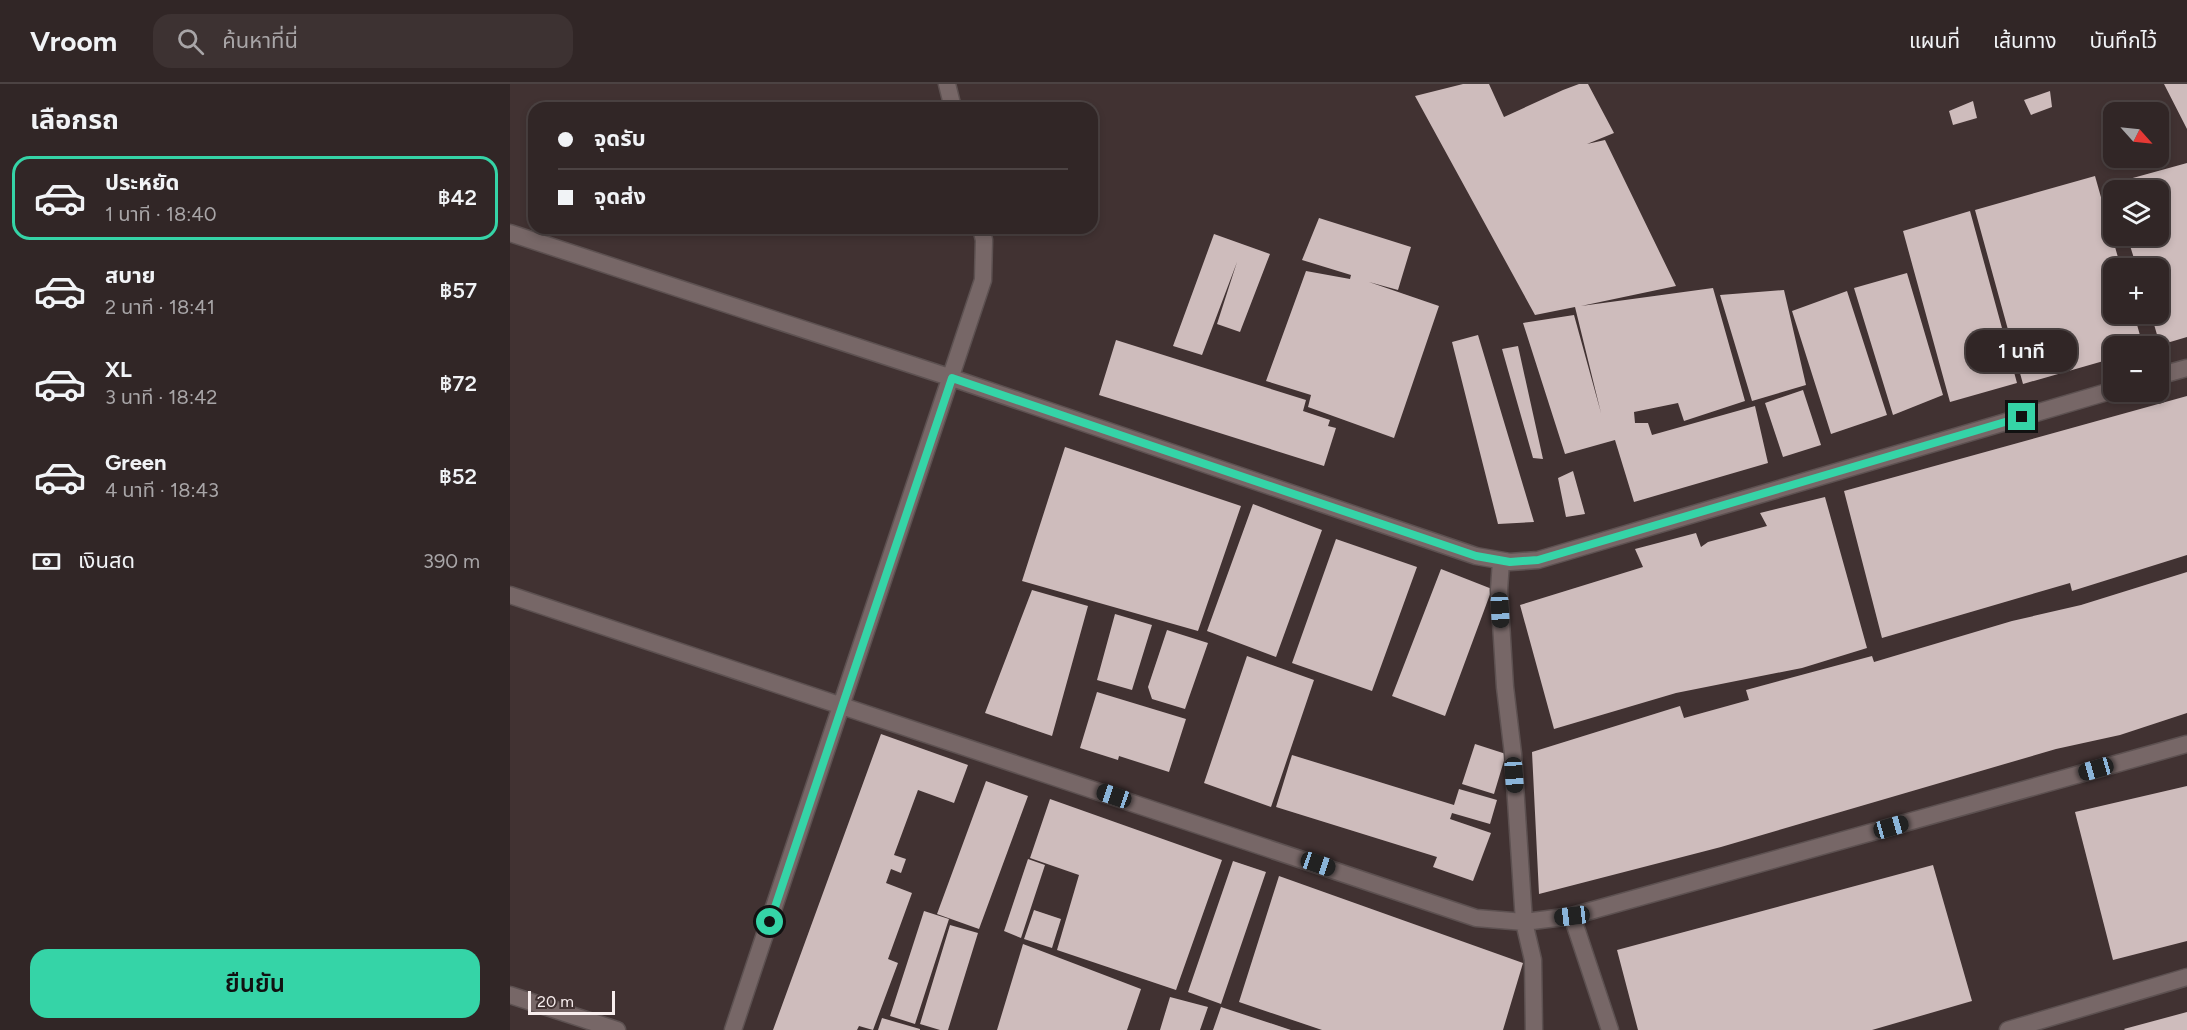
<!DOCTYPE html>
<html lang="th">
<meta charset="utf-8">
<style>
:root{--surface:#312626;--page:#3d3232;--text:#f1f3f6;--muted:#a8a5a7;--line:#4c4343;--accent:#35d4a7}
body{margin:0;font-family:Figtree,"Noto Sans Thai",sans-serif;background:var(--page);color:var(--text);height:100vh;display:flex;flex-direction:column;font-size:22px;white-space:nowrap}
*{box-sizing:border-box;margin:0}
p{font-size:20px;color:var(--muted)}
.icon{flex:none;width:33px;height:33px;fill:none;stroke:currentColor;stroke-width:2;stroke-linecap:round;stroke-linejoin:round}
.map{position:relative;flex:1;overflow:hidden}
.sheet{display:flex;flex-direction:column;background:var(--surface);width:510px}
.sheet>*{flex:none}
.banner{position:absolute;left:18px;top:18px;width:570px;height:132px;border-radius:18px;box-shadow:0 3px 9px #0003,0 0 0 2px var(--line);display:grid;align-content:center;height:132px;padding:0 30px;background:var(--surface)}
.needle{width:39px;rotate:117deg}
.buttons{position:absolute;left:1593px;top:18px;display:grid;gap:12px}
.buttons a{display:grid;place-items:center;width:66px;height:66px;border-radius:12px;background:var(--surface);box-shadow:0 3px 9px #0003,0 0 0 2px var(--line);font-size:30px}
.scale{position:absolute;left:18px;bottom:15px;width:87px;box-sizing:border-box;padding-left:6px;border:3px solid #f8eeee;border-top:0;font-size:16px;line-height:21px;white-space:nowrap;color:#f8eeee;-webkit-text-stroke:4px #413232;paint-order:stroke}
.end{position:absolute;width:27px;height:27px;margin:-14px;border:8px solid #35d4a7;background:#111;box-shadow:0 0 0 3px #111}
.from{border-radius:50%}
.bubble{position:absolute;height:42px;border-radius:18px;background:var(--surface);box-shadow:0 3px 9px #0003,0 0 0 2px var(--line);font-size:20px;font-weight:600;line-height:42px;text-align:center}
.car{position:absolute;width:18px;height:36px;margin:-18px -9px;border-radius:8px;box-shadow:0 0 4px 2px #0007;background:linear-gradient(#222 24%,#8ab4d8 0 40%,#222 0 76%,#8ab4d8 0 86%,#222 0)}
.banner b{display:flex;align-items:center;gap:21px;height:57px;font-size:22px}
.banner b+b{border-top:2px solid var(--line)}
.banner i{width:15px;height:15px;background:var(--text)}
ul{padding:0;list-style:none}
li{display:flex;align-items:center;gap:18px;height:84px;margin:0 12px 9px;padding:0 18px;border:3px solid transparent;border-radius:18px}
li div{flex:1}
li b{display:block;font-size:22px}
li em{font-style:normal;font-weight:600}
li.on{border-color:var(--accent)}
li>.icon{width:54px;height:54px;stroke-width:1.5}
h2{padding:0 30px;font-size:27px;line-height:72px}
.pay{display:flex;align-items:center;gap:15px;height:66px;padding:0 30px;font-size:22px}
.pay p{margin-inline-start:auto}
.button{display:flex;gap:12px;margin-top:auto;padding:12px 30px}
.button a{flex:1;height:69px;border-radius:18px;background:var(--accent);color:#111;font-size:24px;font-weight:600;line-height:69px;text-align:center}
header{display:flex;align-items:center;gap:36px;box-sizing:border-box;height:84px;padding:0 30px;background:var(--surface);border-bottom:2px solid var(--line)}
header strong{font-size:28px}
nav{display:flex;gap:33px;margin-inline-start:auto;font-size:21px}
.search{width:420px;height:54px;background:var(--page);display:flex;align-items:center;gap:15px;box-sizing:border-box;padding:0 21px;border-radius:18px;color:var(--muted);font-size:22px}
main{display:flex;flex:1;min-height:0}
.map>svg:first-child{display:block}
.building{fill:#cebcbc}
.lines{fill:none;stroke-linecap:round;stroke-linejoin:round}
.service-casing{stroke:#5d5151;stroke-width:19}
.service{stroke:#776767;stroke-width:16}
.route{stroke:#35d4a7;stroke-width:8}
</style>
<header>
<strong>Vroom</strong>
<div class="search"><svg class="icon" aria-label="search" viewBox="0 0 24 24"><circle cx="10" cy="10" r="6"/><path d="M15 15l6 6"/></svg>ค้นหาที่นี่</div>
<nav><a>แผนที่</a><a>เส้นทาง</a><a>บันทึกไว้</a></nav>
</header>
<main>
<section class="sheet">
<h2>เลือกรถ</h2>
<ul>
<li class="on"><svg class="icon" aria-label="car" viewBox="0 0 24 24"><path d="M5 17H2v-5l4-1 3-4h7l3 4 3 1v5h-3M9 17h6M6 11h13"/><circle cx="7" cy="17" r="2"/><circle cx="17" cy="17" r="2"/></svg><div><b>ประหยัด</b><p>1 นาที · 18:40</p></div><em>฿42</em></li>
<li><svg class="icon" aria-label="car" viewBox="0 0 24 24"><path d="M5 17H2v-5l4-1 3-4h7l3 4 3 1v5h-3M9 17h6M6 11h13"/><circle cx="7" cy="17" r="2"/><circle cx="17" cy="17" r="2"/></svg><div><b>สบาย</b><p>2 นาที · 18:41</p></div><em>฿57</em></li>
<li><svg class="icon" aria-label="car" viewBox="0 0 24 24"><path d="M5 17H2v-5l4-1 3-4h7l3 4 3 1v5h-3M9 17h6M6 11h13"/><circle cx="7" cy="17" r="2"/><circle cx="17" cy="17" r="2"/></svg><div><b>XL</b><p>3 นาที · 18:42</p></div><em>฿72</em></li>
<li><svg class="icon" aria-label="car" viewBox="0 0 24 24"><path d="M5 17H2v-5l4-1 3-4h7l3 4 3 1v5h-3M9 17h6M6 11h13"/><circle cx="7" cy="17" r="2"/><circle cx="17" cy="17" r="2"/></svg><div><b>Green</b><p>4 นาที · 18:43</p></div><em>฿52</em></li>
</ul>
<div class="pay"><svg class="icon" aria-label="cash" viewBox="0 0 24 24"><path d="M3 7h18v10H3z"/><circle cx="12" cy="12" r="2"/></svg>เงินสด<p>390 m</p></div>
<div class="button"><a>ยืนยัน</a></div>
</section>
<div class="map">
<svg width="1677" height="946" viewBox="0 0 1677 946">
<rect width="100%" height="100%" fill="#413232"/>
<path class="building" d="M953,0H979L994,33L1053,6L1069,0H1078L1104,49L1077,60L1095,56L1166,202L1071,222L1203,204L1235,317L1174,337L1168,319L1124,328L1125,339H1138L1142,351L1245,322L1258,379L1124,418L1105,356L1055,370L1013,239L1064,231L1091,329L1065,223L1025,231L905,12Z
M1654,0H1677V45Z
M1540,7L1542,23L1521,31L1514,16Z
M1463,17L1467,34L1443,41L1439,27Z
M1677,79V253L1650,261L1641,230H1648V184H1627L1617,152H1648V106H1603L1601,100Z
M1585,92L1611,184H1604V230H1624L1633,262H1604V274L1513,300L1465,126Z
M1460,127L1507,299L1440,318L1393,147Z
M809,134L901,163L888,206L859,198L929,222L884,354L798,323L801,311L756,297L796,187L840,195L841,191L792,176Z
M704,150L760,170L730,248L707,240L727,178L692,271L663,262Z
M1397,189L1433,311L1383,331L1344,204Z
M1274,206L1296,301L1242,317L1210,211Z
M1337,207L1377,331L1321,350L1282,227Z
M968,251L1024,438L988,440L942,258Z
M606,256L796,316L793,327L820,336L818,342L826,344L814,382L589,311Z
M1008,262L1033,375L1023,374L992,265Z
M1293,306L1311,361L1273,373L1255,319Z
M1677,312V471L1562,507L1560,499L1372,554L1334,407Z
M555,363L731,422L688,547L512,497Z
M1063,387L1075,430L1056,433L1048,394Z
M1315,413L1357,564L1292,584L1166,609L1044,645L1010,521L1133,483L1125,465L1186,449L1191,463L1198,458L1257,442L1250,429Z
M743,420L812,446L766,573L697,547Z
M826,455L907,483L862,607L782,579Z
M931,485L982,505L935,632L882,612Z
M1677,488V629L1610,651L1546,665L1211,763L1029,810L1022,668L1170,622L1174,634L1239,616L1236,606L1362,572L1364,578L1502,537L1571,521Z
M522,506L578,522L542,652L475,629Z
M605,530L642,541L622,606L587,596Z
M657,546L698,559L675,625L642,615L638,603Z
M737,572L804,596L761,723L694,699Z
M587,608L676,635L659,688L609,672L608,676L570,664Z
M371,650L458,681L444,719L408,706L384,771L396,775L391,789L381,785L376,799L402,809L378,875L388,879L363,946L349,942L347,946H263Z
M965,660L996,670L984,710L952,700Z
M782,671L944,721L949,705L987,716L980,740L942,729L940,735L981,749L963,797L923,783L927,773L766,723Z
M476,697L518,712L469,845L427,830Z
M1677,702V857L1603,876L1565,728Z
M540,715L712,776L666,906L547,866L569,791L520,774Z
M518,775L535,781L511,854L494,847Z
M723,777L756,788L711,920L678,908Z
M1423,781L1462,917L1362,946H1128L1107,866Z
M769,792L1013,879L993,946H812L729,918Z
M524,826L551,835L542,864L514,855Z
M414,827L439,835L405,940L380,932Z
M440,841L468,849L438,946H430L410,940Z
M513,860L631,905L617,946H487Z
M660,913L698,923L690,946H650Z
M711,923L781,946H703Z
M1677,928V946H1615L1614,945Z
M372,934L410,945V946H368Z"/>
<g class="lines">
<g class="service-casing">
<path id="service" d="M437,0L443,24
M0,149L442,294L966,472L1000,478L1028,476L1604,306
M1648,292L1677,284
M991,477L989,506L995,603L1003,670L1014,838L1023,876L1024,946
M0,511L966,834L1014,838L1062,832L1677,660
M1062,832L1100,946
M0,911L107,946
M223,946L473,196L474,156L471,144
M1498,946L1677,893"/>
</g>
<use href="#service" class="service"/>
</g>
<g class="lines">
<path class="route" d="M260,838L442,294L966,472L1000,478L1028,476L1512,333"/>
</g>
</svg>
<div class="buttons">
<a><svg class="needle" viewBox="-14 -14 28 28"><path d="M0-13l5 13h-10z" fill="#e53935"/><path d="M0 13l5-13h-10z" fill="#a8a5a7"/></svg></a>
<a><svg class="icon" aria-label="layers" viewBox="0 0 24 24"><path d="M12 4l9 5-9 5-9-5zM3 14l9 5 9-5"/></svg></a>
<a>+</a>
<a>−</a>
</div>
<div class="scale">20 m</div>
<i class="end from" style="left:260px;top:838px"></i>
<i class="end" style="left:1512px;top:333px"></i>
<div class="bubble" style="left:1456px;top:246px;width:111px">1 นาที</div>
<i class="car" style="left:990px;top:526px;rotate:177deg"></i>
<i class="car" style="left:1586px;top:685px;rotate:254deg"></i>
<i class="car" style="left:1004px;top:691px;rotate:176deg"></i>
<i class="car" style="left:604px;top:712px;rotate:289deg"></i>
<i class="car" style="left:1381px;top:743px;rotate:74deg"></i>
<i class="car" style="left:808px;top:780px;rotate:109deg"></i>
<i class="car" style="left:1062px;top:832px;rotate:263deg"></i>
<div class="banner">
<b><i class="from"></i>จุดรับ</b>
<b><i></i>จุดส่ง</b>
</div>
</div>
</main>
